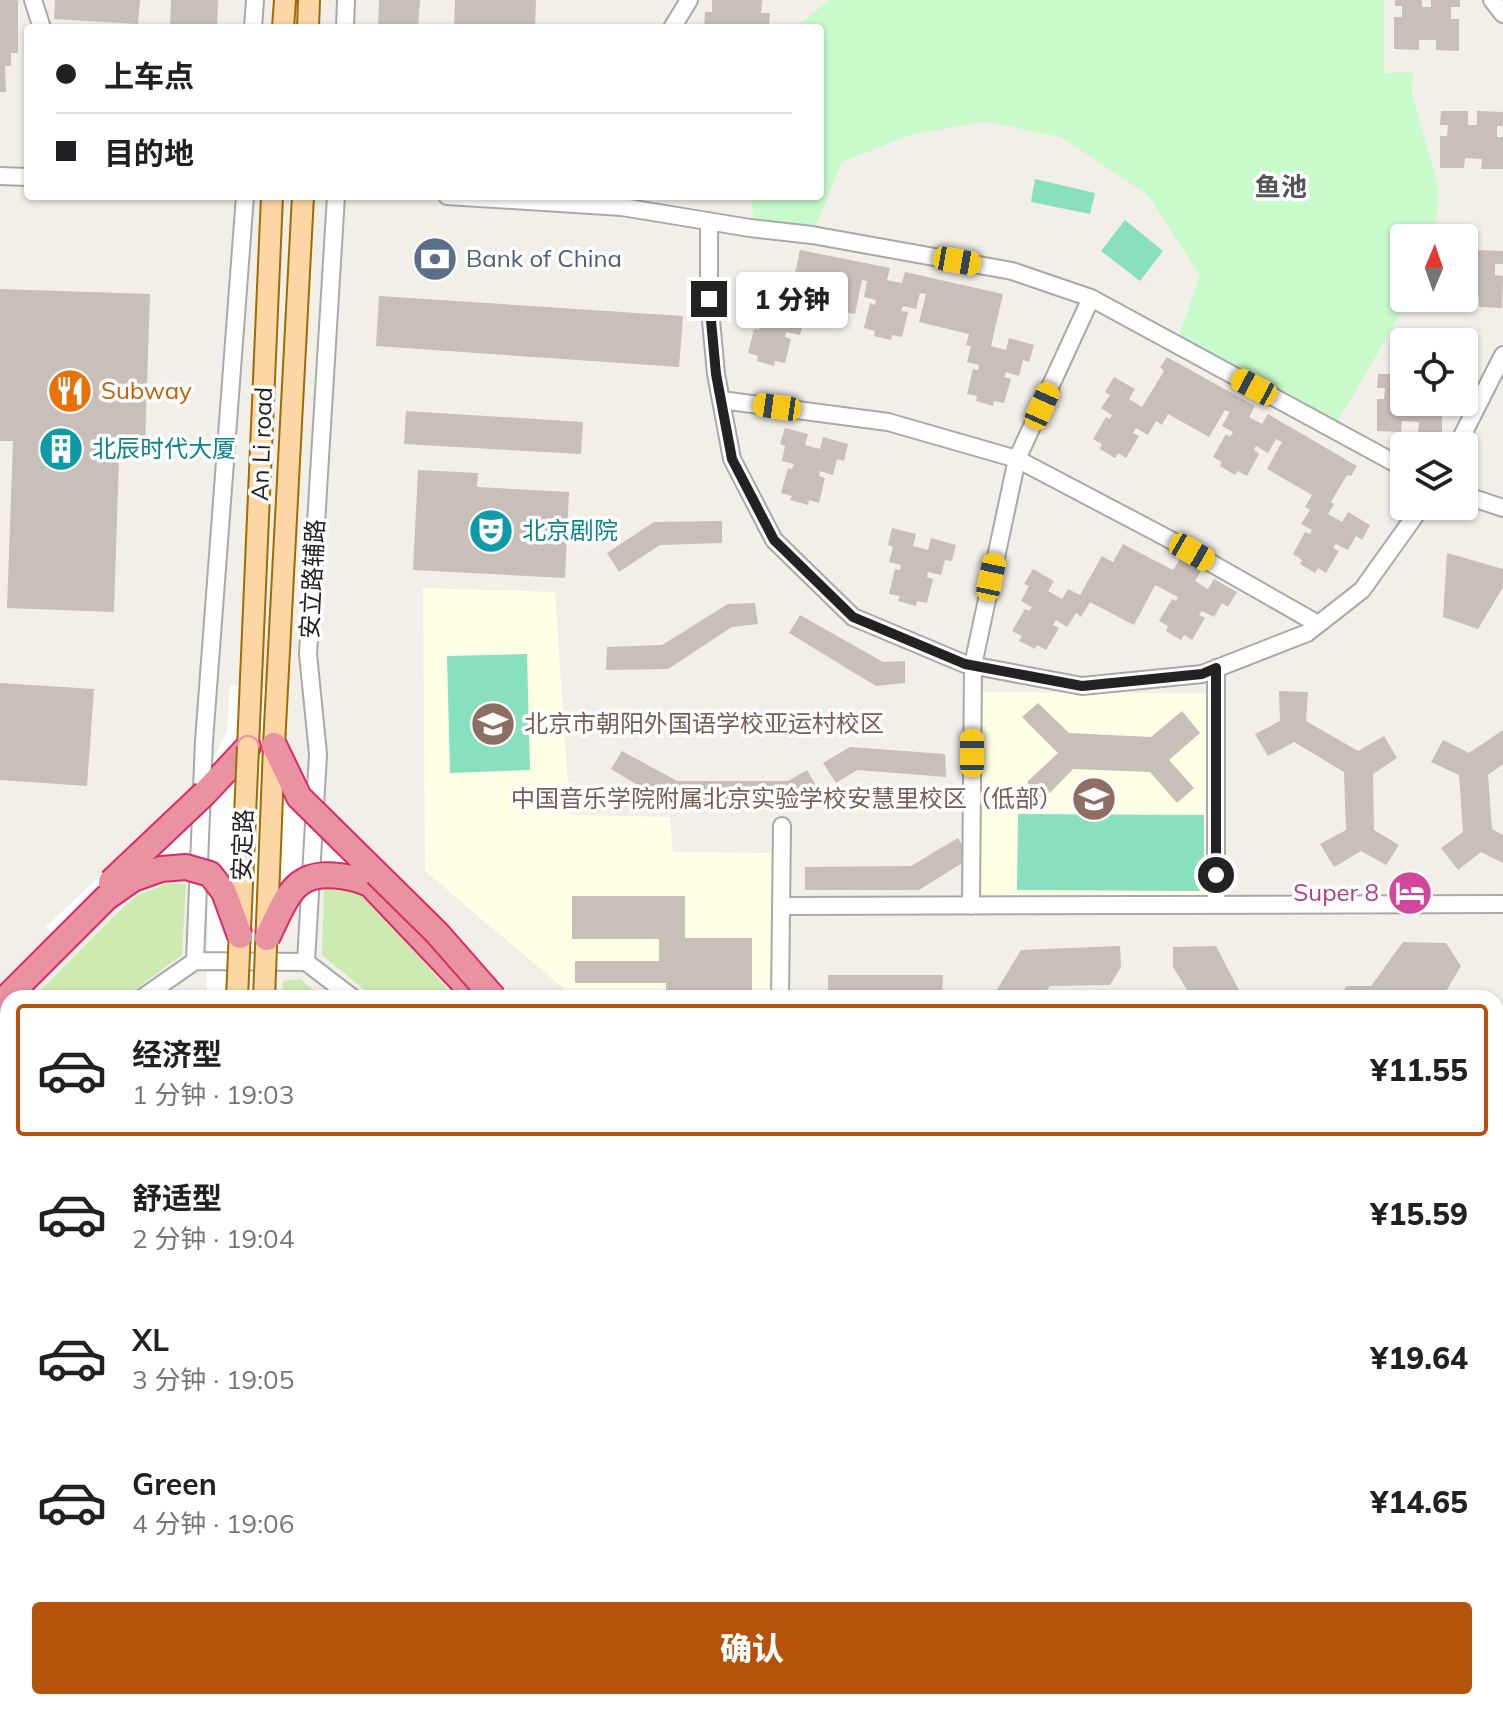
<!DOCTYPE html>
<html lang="zh">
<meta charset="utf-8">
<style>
:root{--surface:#fff;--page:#f2f2f2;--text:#202124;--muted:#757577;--line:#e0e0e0;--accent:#b45309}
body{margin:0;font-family:Mulish,"Noto Sans SC",sans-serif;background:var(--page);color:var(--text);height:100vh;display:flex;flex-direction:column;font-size:30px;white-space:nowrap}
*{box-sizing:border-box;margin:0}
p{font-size:26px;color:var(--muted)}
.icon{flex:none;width:44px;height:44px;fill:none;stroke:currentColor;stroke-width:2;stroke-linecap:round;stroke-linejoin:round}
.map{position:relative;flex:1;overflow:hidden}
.details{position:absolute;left:0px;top:990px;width:1504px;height:720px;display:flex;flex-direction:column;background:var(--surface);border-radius:24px 24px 0 0;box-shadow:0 2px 6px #0004}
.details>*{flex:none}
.banner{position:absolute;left:24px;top:24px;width:800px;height:176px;border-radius:8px;box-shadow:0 2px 6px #0004;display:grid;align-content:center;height:176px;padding:0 32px;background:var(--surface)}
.needle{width:52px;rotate:2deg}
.fabs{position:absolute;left:1390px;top:224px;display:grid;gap:16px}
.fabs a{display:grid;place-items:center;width:88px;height:88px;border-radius:8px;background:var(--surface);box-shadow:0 2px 6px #0004;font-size:40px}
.end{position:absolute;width:36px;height:36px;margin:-18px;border:10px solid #222;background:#fff;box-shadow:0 0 0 4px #fff}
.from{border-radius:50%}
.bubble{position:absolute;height:56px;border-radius:8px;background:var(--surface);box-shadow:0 2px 6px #0004;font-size:26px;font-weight:800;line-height:56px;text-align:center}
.car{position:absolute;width:24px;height:48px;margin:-24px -12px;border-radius:10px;box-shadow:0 0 6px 2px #0007;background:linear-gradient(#f5c518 24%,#345 0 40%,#f5c518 0 76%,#345 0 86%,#f5c518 0)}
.banner b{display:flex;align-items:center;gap:28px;height:76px;font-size:30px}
.banner b+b{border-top:2px solid var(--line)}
.banner i{width:20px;height:20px;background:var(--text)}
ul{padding:14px 0 0;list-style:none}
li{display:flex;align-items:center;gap:24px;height:132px;margin:0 16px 12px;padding:0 16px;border:4px solid transparent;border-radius:8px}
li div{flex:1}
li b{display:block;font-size:30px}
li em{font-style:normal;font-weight:800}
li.active{border-color:var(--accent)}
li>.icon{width:72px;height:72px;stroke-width:1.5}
.button{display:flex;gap:16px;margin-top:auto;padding:16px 32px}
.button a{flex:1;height:92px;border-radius:8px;background:var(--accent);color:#fff;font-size:32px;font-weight:800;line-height:92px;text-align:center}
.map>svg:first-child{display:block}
.residential{fill:#e0dfdf}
.commercial{fill:#f2dad9}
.industrial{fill:#ebdbe8}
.education{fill:#ffffe5}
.grass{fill:#cdebb0}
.park{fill:#c8facc}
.pitch{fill:#88e0be}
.pier{fill:#fff}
.building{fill:#c7bfb8}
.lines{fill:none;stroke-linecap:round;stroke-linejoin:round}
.minor-casing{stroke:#a9a9a9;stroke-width:20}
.major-casing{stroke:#a06b00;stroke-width:24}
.highway-casing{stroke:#dc2a67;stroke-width:28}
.minor{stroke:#fff;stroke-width:16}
.major{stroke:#fcd6a4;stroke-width:20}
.highway{stroke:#e892a2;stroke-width:24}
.major-bridge-casing{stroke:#a06b00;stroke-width:24;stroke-linecap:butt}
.highway-bridge-casing{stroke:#dc2a67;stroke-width:28;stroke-linecap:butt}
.major-bridge{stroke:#fcd6a4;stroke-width:20}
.highway-bridge{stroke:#e892a2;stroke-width:24}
.route{stroke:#222;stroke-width:10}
.labels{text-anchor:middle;stroke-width:7;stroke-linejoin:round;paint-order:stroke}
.service-label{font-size:24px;fill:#4e5e75;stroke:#fff;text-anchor:start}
.food-label{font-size:24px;fill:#c56008;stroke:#fff;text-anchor:start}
.street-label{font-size:24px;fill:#222;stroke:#fff}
.culture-label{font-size:24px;fill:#0d838f;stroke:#fff;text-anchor:start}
.education-label{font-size:24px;fill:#785e54;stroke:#fff;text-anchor:start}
.hotel-label{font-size:24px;fill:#b23c85;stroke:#fff;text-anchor:end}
.neighbourhood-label{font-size:26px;font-weight:bold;fill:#555;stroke:#fff}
</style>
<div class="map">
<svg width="1503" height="1710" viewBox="0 0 1503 1710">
<rect width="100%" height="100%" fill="#f2efe9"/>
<path class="residential" d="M1496,1590H1503V1710H1216L1220,1702H1496Z
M526,1702H769L768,1710H276L524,1705Z"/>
<path class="commercial" d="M1496,1250H1503V1573L1496,1572Z"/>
<path class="industrial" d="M769,1702H1148L1143,1710H768Z"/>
<path class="education" d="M423,588L555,592L570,815L670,817L673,852L773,853L771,998H575L425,871Z
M972,692L1216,694V905L971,906Z"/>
<path class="grass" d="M166,884H186L182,955L123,998H33L118,912L138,895Z
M342,888L361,896L374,907L456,998H374L322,955L324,889Z
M300,979L323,998H282L283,981Z"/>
<path class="park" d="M830,0H1384V73L1413,72L1412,94L1439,190L1434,238H1404V298H1410L1333,429L1176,344L1200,276L1148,195L1061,137L987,122L913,134L842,162L812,235L755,229L751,196H820V28H794Z"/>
<path class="pitch" d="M1035,179L1095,193L1090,214L1031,202Z
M1125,220L1163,251L1140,281L1101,251Z
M527,654L530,770L450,773L447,656Z
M1018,814L1204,815V891L1017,890Z
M0,1396L8,1405V1702H134V1710H0Z"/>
<path class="pier" d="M230,685L285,688L283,743L291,768L378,876L363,896L345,885L306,883L275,936L272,998H206L208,934L206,895L190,878L163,876L129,890L68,950L46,927L185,795L212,762L227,731Z"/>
<path class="building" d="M0,0H18V53H11V66H5L6,92H0Z
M55,0H140L138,24L54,19Z
M171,0H218L217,28H170Z
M379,0H420L418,28H378Z
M455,0H536L535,28H454Z
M712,0H762L761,13H770L769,28H704L705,12H712Z
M1395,0H1422V7H1431V0H1460V7H1451V19H1459V51L1436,50V40H1419V50L1394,49V17H1402V6H1395Z
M1441,111H1468V125H1477V111L1503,112V126H1497V137H1503V169H1481L1482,159L1465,158L1464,168H1440V136H1447L1448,125H1440Z
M800,250L890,268L887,280L902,283L905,272L1003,294L991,346L1006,350L1009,338L1034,345L1029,362L1023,360L1019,376L1006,372L1004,377L1011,379L1004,403L994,401L993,406L976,401L977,396L967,394L973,369L978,370L979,365L967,362L971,346L966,345L969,334L919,322L926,294L920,293L916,309L903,306L901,311L908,312L902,337L892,335L891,340L874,336L875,331L864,328L870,303L875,305L876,300L864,297L867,281L862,280L855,314L815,305L810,321L804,320L800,335L786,332L785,337L791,339L785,363L775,361L774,366L757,361L758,356L748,353L754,329L759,330L760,325L748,322L752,306L747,305L751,288L774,294L771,306L787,310Z
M1475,250L1503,251V264H1495V275L1503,276L1502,308L1479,307V297H1464V264H1475Z
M0,289L150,294L145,444L110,443L109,458H119L114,612L7,608L13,441H0Z
M379,296L683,316L679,367L376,346Z
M1437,298H1462V307L1437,306Z
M1167,357L1255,406L1249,417L1262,424L1268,414L1357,466L1351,476L1347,475L1331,502L1334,504L1328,514L1342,522L1348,512L1370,525L1362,540L1356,536L1348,550L1336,544L1333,548L1339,551L1326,573L1318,568L1315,573L1300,564L1302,560L1293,554L1305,532L1310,534L1312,530L1301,524L1310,510L1305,507L1312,495L1267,469L1282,442L1276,439L1268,453L1256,446L1254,450L1259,454L1247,476L1238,471L1235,475L1220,466L1222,462L1213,457L1226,434L1230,437L1233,432L1222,426L1230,412L1225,410L1209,437L1168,414L1162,425L1156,421L1148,435L1136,428L1133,433L1139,436L1126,458L1118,453L1115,458L1100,449L1102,444L1093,439L1106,417L1110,419L1112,415L1101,408L1110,395L1105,392L1114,377L1135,389L1129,399L1142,407L1164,371L1160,367Z
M1378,374H1404V402H1442V433L1418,432L1419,422L1402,421L1401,432L1377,431V399H1384L1385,388H1377Z
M406,411L583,422L581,454L404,444Z
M785,428L808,434L805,445L820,449L823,437L848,444L844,461L837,459L833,475L820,471L819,476L825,478L819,503L809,500L808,505L790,500L792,496L781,493L788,468L792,469L794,464L782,461L785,446L780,444Z
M418,470L478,473L477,487L569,492L565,578L413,570Z
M722,521V543L660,545L619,572L607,553L654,522Z
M892,528L916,534L913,546L928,550L931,538L956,545L952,561L945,560L941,575L928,572L927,577L933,579L927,603L917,601L916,606L898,601L900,596L889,594L895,569L900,570L901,565L889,562L893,547L888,545Z
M1123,544L1173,570L1180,559L1201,571L1195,581L1208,589L1214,579L1237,592L1228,607L1222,603L1214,617L1202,611L1199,615L1205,618L1192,640L1184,635L1181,640L1166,631L1168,626L1159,621L1172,599L1176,601L1178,597L1155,585L1134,625L1090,602L1081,617L1076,613L1067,627L1056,620L1053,625L1059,628L1046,650L1037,645L1035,649L1019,641L1022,636L1012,631L1025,609L1029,611L1032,607L1021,601L1029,586L1024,584L1033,569L1054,581L1048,591L1062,599L1068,589L1080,595L1102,556L1113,562Z
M1447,553L1503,569V587L1478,629L1443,617Z
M755,603L758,624L732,627L668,669L606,670L607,647L662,645L728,604Z
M800,615L883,662L905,661V683L876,686L789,633Z
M0,683L94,689L87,786L0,780Z
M1279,691L1308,692L1306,721L1358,751L1384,736L1397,758L1373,774L1374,830L1399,845L1386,865L1361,851L1334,867L1320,844L1346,830L1344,772L1294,742L1268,756L1255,734L1280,721Z
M1038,703L1069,733L1151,737L1182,711L1200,733L1169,760L1194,788L1177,803L1150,772L1073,769L1043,800L1027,782L1058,753L1022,717Z
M1503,730V764L1488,775L1492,829L1503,835V863L1481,852L1458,870L1441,848L1463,832L1459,775L1431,762L1443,740L1469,753Z
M850,747L945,754L946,777L857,770L836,783L823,763Z
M622,751L677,781H788L807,770L818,789L792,806H672L611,769Z
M958,838L970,858L919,890H805V867L911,866Z
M572,896H685V938H752V994L666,993V983H575V961H659V939H572Z
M1403,942L1446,943L1461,966L1442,998H1340L1346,986H1371Z
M1120,946L1121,967L1110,985L1050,986L1041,998H992L1021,950Z
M1216,946L1243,998H1192L1173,967V947Z
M828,975H943L942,998H828Z
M1496,1363L1503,1364V1402H1496Z
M335,1702H339L351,1710H330Z
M996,1702H1031V1710H996Z
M1227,1702H1265V1710H1221Z"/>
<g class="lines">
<g class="minor-casing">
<path id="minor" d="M33,0L42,28
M1492,0L1503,14
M253,28L255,0
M345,28L346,0
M672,28L689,0
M0,176L28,177
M447,196L622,207L750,228L812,235L1012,271L1091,298L1404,468
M709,221V299L716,374L732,459L774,540L853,617L965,664L1082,686L1202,674L1307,633L1362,590L1422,506
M721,400L888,422L1017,459L1167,538L1318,624
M1457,446L1503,355
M1464,495L1503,508
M1216,668V905
M782,906L1503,904
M971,906L973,665L1017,459L1091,298
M195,961L204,741L245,196
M306,962L318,754L308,654L336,196
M142,998L195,961L306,962L353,998
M780,998L782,826
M1496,1081L1503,1065
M0,1087L8,1086
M1496,1101H1503
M6,1144L8,1218
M1496,1232H1503
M0,1266L8,1268
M1496,1419H1503
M169,1710L170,1702
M256,1710V1702
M544,1710V1702
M1169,1710L1173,1702"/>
</g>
<g class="major-casing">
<path id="major" d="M283,28L285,0
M308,28L309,0
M274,745L303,196
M248,747L272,196
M203,1710L204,1702
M231,1710V1702"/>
</g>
<g class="highway-casing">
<path id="highway" d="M205,793L248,747
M356,879L370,884L478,998
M0,1108L8,1114
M1496,1153H1503
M1496,1196H1503
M0,1240L8,1237
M0,1331L8,1340"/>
</g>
<use href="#minor" class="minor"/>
<use href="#major" class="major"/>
<use href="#highway" class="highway"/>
<g class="major-bridge-casing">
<path id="major-bridge" d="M237,998L248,747
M264,998L274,746"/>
</g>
<g class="highway-bridge-casing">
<path id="highway-bridge" d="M274,745L299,797L437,933L494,998
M111,882L205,793
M267,938C290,890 296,865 356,879
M0,1004L106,898L133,879L161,869L186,867L210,874L224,892L240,936
M0,1129H8
M0,1154H8
M0,1201H8"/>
</g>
<use href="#major-bridge" class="major-bridge"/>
<use href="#highway-bridge" class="highway-bridge"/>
</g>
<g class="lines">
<path class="route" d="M709,299L716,374L732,459L774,540L853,617L965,664L1082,686L1202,674L1216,668V875"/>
</g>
<defs>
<g id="bank-disc" transform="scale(2.3)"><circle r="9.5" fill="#5c6f8a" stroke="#fff"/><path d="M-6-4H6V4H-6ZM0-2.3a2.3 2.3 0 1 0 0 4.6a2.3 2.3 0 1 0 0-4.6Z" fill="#fff"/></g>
<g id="restaurant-disc" transform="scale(2.3)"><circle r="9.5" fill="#e8710a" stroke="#fff"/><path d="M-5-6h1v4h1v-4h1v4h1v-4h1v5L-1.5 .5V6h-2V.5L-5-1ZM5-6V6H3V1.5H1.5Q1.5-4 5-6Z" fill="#fff"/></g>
<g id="building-disc" transform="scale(2.3)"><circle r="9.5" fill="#0f9aa8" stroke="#fff"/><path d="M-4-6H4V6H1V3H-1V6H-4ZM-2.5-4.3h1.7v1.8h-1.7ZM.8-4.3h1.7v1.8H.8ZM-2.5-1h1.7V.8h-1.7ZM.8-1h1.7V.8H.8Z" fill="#fff"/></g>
<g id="theatre-disc" transform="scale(2.3)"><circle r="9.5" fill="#0f9aa8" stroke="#fff"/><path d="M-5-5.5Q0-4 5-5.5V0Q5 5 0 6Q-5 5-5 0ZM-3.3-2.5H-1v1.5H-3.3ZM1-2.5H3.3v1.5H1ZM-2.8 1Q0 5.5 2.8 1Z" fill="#fff"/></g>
<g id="school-disc" transform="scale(2.3)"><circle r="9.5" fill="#8d6e63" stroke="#fff"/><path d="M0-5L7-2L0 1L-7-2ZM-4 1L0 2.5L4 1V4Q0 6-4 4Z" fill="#fff"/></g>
<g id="hotel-disc" transform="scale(2.3)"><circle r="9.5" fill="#d1479c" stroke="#fff"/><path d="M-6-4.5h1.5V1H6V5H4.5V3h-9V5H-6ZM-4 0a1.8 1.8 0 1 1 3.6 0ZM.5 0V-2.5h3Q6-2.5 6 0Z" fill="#fff"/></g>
</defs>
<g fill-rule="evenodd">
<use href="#bank-disc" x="435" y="259"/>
<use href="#restaurant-disc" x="70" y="391"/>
<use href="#building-disc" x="61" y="449"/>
<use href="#theatre-disc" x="491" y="531"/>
<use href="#school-disc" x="493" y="724"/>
<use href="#school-disc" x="1094" y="799"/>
<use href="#hotel-disc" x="1410" y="893"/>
</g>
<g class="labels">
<g class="service-label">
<text x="466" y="267">Bank of China</text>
</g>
<g class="food-label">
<text x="101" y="399">Subway</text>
</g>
<g class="street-label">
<text transform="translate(262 444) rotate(-88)" y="8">An Li road</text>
<text transform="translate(313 579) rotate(-87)" y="8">安立路辅路</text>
<text transform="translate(243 845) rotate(-88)" y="8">安定路</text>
</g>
<g class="culture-label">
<text x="92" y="457">北辰时代大厦</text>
<text x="522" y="539">北京剧院</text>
</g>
<g class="education-label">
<text x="524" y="732">北京市朝阳外国语学校亚运村校区</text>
<text x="1063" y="807" text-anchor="end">中国音乐学院附属北京实验学校安慧里校区（低部）</text>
</g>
<g class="hotel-label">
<text x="1379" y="901">Super 8</text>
</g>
<g class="neighbourhood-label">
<text x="1281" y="196">鱼池</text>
</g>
</g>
</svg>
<div class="fabs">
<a><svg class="needle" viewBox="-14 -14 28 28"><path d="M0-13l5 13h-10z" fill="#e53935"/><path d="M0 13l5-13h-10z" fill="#757577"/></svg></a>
<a><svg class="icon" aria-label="locate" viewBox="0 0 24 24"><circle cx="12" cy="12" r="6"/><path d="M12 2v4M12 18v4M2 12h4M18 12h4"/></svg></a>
<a><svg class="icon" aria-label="layers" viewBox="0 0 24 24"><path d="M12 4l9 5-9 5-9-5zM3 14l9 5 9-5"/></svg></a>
</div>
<i class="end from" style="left:1216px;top:875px"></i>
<i class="end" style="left:709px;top:299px"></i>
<div class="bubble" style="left:736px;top:272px;width:112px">1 分钟</div>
<i class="car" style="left:957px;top:261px;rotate:100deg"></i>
<i class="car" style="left:1254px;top:387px;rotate:298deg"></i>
<i class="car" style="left:1042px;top:406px;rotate:24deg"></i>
<i class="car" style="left:777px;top:407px;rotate:278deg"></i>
<i class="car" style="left:1192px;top:552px;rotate:120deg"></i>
<i class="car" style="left:991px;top:577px;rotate:12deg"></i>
<i class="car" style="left:972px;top:753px;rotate:0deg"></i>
<div class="banner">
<b><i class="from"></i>上车点</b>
<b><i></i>目的地</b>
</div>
<section class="details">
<ul>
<li class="active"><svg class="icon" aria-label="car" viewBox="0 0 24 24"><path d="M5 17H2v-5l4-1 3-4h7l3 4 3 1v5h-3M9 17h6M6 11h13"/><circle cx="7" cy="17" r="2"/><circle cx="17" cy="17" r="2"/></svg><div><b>经济型</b><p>1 分钟 · 19:03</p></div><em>¥11.55</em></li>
<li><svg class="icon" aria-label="car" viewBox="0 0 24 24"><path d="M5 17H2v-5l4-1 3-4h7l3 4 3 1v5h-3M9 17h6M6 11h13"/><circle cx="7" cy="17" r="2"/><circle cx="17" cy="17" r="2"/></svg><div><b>舒适型</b><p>2 分钟 · 19:04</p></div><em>¥15.59</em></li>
<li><svg class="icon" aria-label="car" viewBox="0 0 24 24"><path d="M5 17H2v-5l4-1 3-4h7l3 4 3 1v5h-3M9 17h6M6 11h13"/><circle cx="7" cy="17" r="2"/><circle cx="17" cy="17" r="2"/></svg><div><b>XL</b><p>3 分钟 · 19:05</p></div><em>¥19.64</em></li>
<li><svg class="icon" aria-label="car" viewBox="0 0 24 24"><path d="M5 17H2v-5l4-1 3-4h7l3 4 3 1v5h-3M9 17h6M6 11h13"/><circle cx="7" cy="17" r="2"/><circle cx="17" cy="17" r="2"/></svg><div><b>Green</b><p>4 分钟 · 19:06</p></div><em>¥14.65</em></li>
</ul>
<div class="button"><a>确认</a></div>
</section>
</div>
